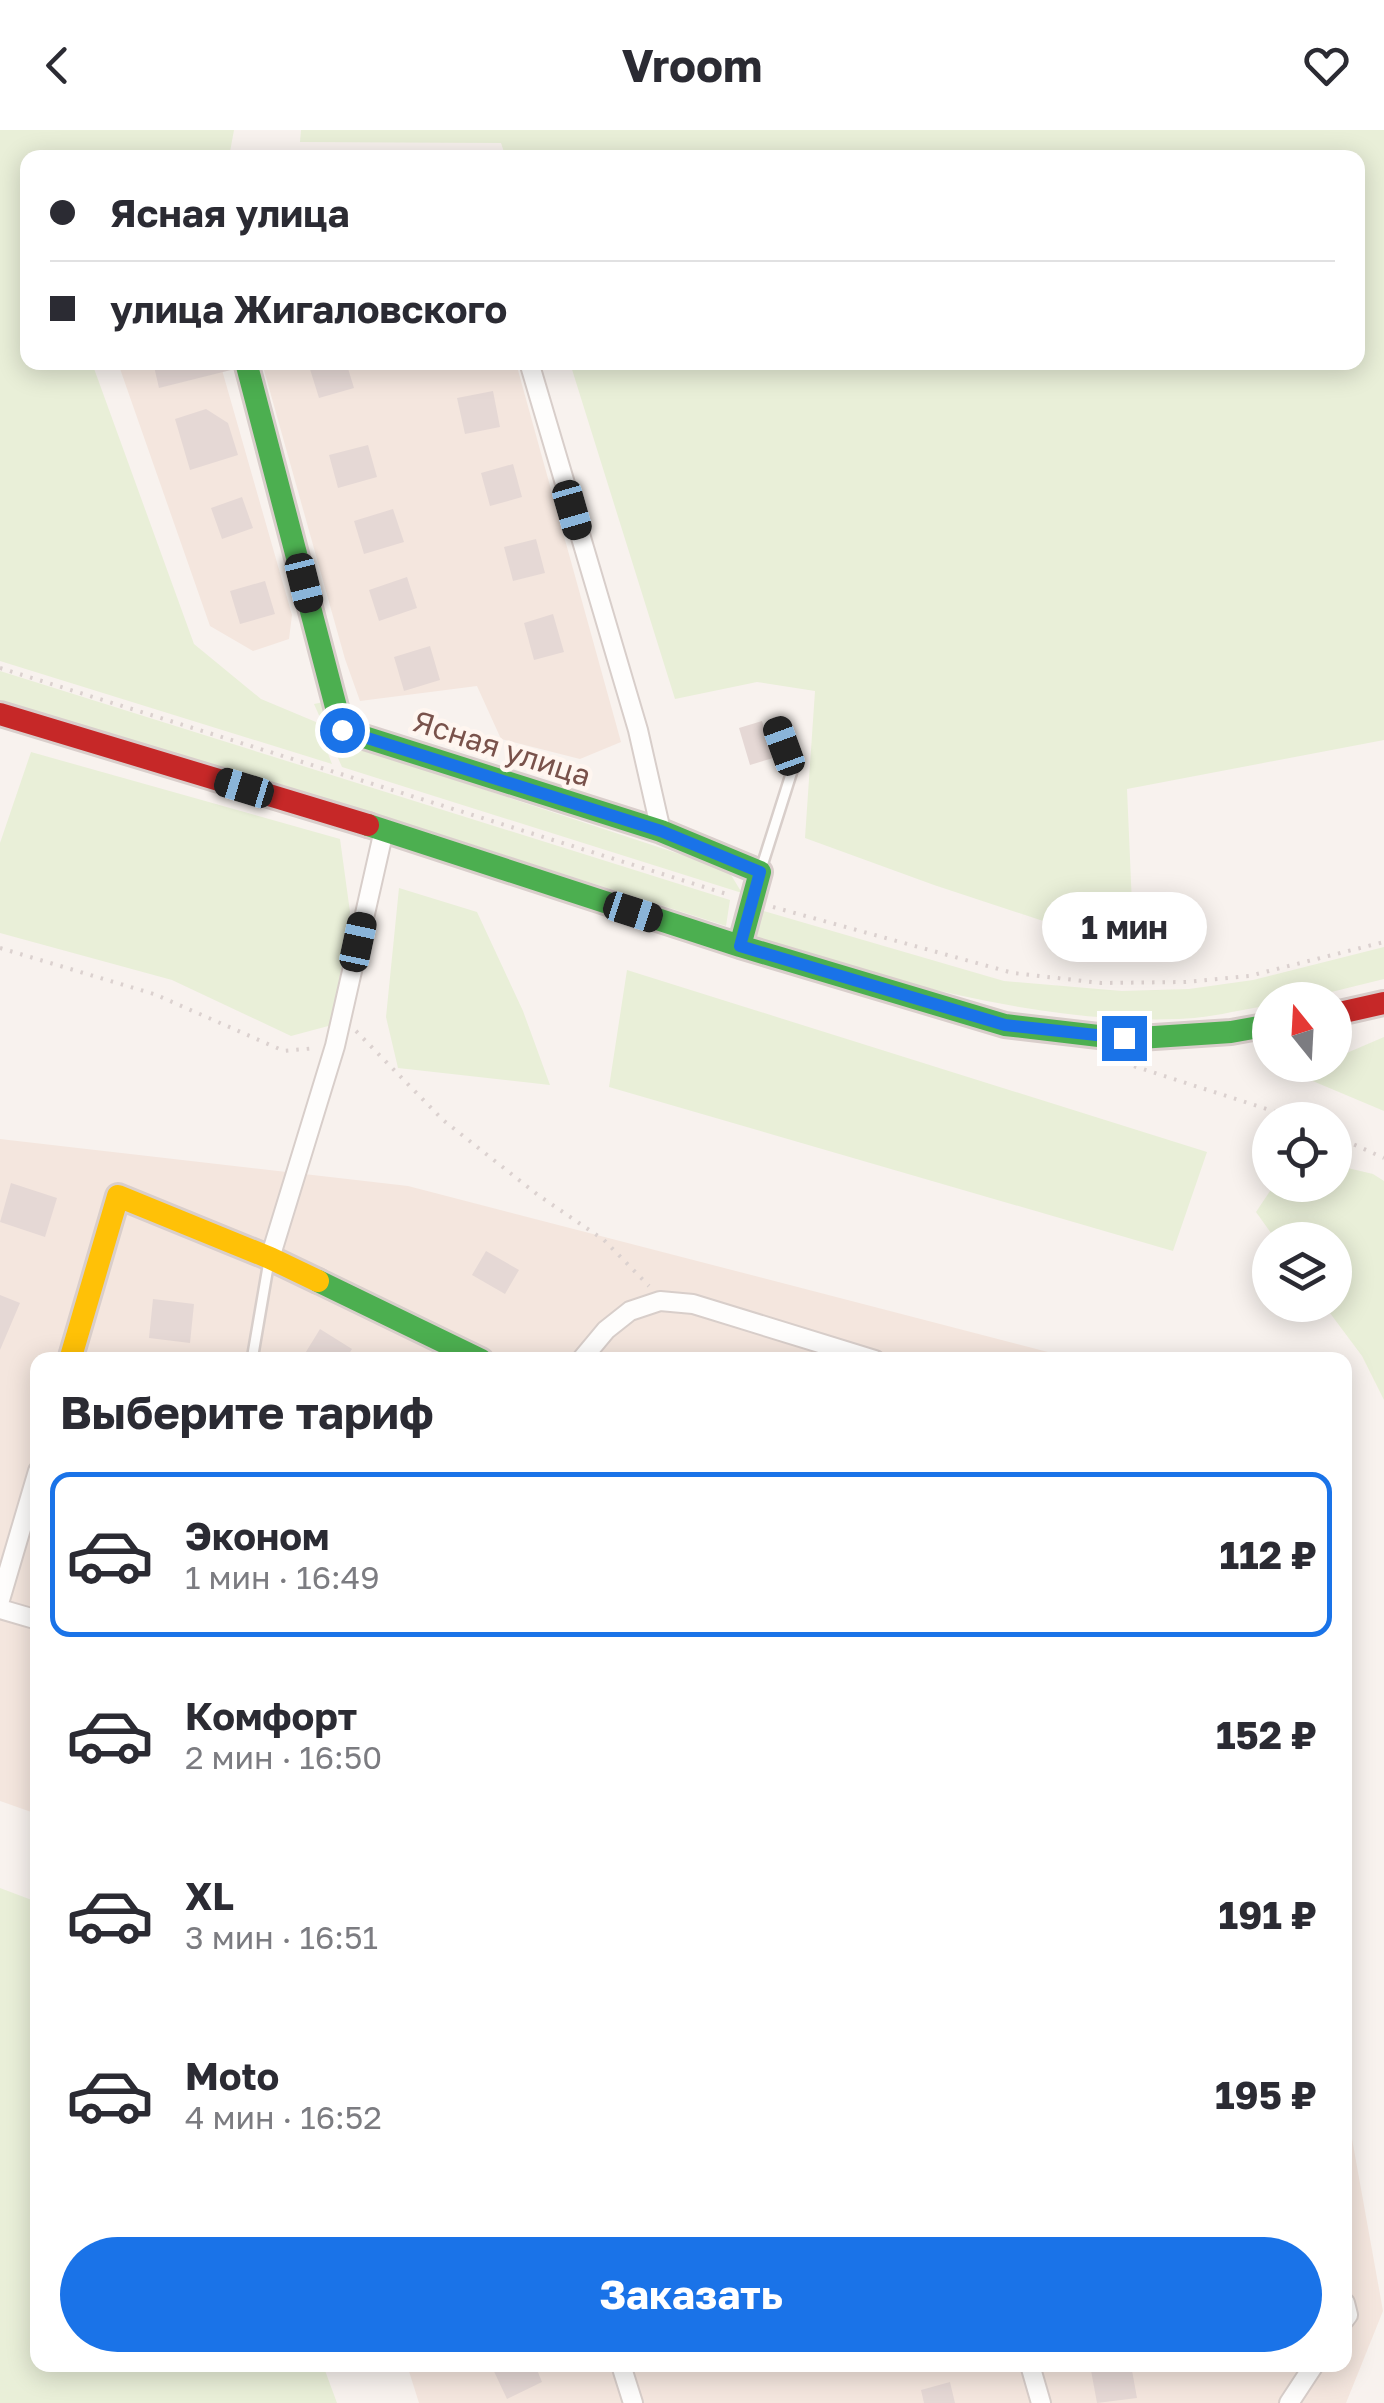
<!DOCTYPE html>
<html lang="ru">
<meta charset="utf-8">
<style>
:root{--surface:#fff;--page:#f2f2f3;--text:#2b2b33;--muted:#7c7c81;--line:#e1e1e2;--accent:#1a73e8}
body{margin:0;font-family:"Golos Text",sans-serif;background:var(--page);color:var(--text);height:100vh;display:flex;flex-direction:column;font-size:38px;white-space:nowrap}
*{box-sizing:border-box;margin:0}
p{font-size:32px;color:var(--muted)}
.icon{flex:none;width:55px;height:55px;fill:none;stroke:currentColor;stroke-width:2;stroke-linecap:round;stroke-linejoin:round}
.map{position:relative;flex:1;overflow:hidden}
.details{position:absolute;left:30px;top:1222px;width:1322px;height:1020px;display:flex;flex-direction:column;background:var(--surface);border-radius:20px;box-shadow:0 5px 25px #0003}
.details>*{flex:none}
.top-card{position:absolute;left:20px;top:20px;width:1345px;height:220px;border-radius:20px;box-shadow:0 5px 25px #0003;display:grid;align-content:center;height:220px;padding:0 30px;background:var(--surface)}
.needle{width:65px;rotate:342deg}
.controls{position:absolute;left:1252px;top:852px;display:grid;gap:20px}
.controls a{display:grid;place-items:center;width:100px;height:100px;border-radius:50%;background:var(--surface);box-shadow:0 5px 25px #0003;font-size:50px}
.end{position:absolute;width:45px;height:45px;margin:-22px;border:12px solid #1a73e8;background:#fff;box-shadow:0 0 0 5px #fff}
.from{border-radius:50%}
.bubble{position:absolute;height:70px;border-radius:35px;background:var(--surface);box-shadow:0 5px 25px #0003;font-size:32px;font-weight:700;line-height:70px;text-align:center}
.car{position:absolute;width:30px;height:60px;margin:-30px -15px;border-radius:12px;box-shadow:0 0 8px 2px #0007;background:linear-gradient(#222 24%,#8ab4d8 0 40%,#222 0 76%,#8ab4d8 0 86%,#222 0)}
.top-card b{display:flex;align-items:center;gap:35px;height:95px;font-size:38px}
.top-card b+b{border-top:2px solid var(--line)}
.top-card i{width:25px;height:25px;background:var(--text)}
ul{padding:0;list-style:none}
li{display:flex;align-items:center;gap:30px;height:165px;margin:0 20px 15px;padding:0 10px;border:5px solid transparent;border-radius:20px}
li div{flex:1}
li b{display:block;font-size:38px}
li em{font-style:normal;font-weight:700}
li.active{border-color:var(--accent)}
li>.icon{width:90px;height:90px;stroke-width:1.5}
h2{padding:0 30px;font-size:45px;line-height:120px}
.primary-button{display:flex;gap:20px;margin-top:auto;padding:20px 30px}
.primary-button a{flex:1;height:115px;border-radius:60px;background:var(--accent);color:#fff;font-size:40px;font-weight:700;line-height:115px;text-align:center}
header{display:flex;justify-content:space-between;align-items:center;height:130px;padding:0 30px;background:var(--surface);font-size:45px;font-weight:700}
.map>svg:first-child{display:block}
.residential{fill:#f4e6de}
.green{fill:#e9efd8}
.building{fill:#e5d8d5}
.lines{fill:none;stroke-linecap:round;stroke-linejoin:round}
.lane-casing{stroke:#d8ceca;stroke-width:14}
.street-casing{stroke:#d8ceca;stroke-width:22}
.fast-casing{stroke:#d9cecb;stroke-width:28}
.slow-casing{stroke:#d9cecb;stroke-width:28}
.jam-casing{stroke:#d9cecb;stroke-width:28}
.path{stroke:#dbd1cf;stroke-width:4;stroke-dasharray:2.5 8;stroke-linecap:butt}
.lane{stroke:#fefdfc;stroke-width:9}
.street{stroke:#fefdfc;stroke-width:18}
.fast{stroke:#4caf50;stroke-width:22}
.slow{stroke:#ffc107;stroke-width:22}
.jam{stroke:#c62828;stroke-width:22}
.route{stroke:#1a73e8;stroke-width:12}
.labels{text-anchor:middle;stroke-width:9;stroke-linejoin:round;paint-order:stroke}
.street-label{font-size:30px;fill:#79524b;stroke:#fff6f0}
</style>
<header><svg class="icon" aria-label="back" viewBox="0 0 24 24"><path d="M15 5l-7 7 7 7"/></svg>Vroom<svg class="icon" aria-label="heart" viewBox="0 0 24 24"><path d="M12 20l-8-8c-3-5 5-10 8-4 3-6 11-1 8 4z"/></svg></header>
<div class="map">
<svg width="1384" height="2273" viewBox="0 0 1384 2273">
<rect width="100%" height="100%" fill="#f8f2ee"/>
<path class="residential" d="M118,233H220L292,485L289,509L253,521L210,496Z
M262,233H516L621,612L580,629L501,609L477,556L360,571L345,529Z
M0,1009L408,1056L1079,1230H38L37,1684L0,1671Z
M1345,1970L1383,2181L1346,2273H419L407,2235H1345Z"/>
<path class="green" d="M0,0H234L229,27L28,28V232L92,233L194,514L261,569L316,592L332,634L0,531Z
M301,0H1384V610L1127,659L1134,821L934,755L805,708L815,561L757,552L675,569L570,233L1358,232V28H506L501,13L300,12Z
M0,541L730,770L726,796L395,690L0,572Z
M329,571L338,603L349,615L728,740L742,763L342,637L314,574Z
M31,622L340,709L350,782L332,895L291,906L172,850L0,803V713Z
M399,758L477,782L523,881L550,955L398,938L386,887Z
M757,779L1004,851L1122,861L1189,859L1253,850L1384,817V849L1303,869L1270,870V875C1240,880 1209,888 1179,889C1034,894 894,850 757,811L750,798Z
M627,840L1207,1022L1173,1121L609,957Z
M1384,907V981L1296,944L1317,935H1335V928Z
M1335,1035L1373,1044L1384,1051V1270L1362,1226L1324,1175H1335V1110H1276L1256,1082L1274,1055H1335Z
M0,1758L37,1772L38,2235H323L337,2273H0Z"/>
<path class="building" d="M153,232H230L231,240L159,258Z
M321,232H346L354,258L319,268L309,236Z
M493,261L500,297L465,304L457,268Z
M206,279L228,293L238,325L190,340L175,289Z
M368,315L377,347L338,358L329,325Z
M513,334L522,367L490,376L481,343Z
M242,367L253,398L222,409L211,378Z
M393,379L404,412L364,424L354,391Z
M536,409L545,443L513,451L504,417Z
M407,447L417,478L379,491L369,460Z
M265,451L275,484L240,494L230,461Z
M553,484L564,522L534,530L524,493Z
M430,516L440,550L404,561L394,527Z
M762,591L773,628L750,635L739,598Z
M11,1053L57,1068L45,1107L0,1092Z
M486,1121L519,1140L505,1164L472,1145Z
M0,1165L20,1173L0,1220Z
M153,1169L194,1174L190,1213L149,1208Z
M320,1199L352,1219L345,1230H301Z
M491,2235H535L542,2252L507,2269Z
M1090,2235H1131L1137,2268L1097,2273Z
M950,2252L955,2273H924L921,2260Z"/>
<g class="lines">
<g class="lane-casing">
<path id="lane" d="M761,739L793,638L776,594
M252,1230L269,1131"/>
</g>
<g class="street-casing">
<path id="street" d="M529,232L638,600L661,701
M270,1128L335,916L384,700
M581,1230L606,1200L630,1181L660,1171L693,1174L875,1230
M0,1470L38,1341
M0,1479L38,1490
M1345,2173L1348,2185L1345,2189
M621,2235L633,2273
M1030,2235L1041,2273
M1289,2273L1314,2235"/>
</g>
<g class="fast-casing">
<path id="fast" d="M246,232L342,600L661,701L760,742L740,816
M368,695L740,816L1005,895L1124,909L1231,902L1270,895
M318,1151L481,1230"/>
</g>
<g class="slow-casing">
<path id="slow" d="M70,1230L118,1066L270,1128L318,1151"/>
</g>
<g class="jam-casing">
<path id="jam" d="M0,584L368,695
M1335,884L1384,873"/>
</g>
<path class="path" d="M0,538L730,765
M773,777L1013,843L1101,853L1186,852L1249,846L1384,812
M0,818L154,864L284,921L316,918
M356,901L443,990L538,1065L604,1110L649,1156
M1124,933L1301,990
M1335,1006L1384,1028"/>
<use href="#lane" class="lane"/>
<use href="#street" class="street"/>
<use href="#fast" class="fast"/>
<use href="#slow" class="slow"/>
<use href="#jam" class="jam"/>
</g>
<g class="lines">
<path class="route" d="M342,600L661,701L760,742L740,816L1005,895L1124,908"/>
</g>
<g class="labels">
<g class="street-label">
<text transform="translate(502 619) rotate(18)" y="10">Ясная улица</text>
</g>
</g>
</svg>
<div class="controls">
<a><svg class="needle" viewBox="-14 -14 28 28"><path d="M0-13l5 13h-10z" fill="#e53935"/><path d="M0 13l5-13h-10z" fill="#7c7c81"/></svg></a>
<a><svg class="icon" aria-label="locate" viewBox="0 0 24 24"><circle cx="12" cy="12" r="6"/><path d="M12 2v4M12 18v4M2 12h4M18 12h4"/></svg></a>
<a><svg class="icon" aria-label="layers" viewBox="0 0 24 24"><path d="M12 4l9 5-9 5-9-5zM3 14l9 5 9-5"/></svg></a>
</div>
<i class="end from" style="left:342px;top:600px"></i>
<i class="end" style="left:1124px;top:908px"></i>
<div class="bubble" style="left:1042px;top:762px;width:165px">1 мин</div>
<i class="car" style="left:572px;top:380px;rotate:164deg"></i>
<i class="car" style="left:304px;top:453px;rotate:166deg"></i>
<i class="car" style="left:784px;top:616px;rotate:340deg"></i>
<i class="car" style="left:244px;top:658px;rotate:287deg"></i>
<i class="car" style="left:633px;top:782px;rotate:108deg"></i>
<i class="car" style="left:358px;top:812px;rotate:12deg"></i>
<div class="top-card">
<b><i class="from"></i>Ясная улица</b>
<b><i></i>улица Жигаловского</b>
</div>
<section class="details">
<h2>Выберите тариф</h2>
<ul>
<li class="active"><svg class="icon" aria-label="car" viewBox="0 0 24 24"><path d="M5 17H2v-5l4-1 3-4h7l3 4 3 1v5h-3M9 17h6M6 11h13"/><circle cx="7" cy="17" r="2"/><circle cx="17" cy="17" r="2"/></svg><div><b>Эконом</b><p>1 мин · 16:49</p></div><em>112 ₽</em></li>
<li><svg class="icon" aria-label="car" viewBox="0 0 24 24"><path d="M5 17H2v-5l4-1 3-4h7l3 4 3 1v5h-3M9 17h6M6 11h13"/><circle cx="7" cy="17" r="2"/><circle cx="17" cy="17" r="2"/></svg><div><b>Комфорт</b><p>2 мин · 16:50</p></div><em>152 ₽</em></li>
<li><svg class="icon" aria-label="car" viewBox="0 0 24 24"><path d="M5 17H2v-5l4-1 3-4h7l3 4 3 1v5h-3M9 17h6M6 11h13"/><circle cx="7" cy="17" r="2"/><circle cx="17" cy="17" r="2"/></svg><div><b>XL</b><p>3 мин · 16:51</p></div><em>191 ₽</em></li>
<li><svg class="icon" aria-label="car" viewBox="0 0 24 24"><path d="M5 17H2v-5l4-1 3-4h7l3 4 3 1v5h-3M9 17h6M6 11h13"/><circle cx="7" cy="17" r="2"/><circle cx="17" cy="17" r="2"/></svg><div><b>Moto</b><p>4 мин · 16:52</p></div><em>195 ₽</em></li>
</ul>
<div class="primary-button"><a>Заказать</a></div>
</section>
</div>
